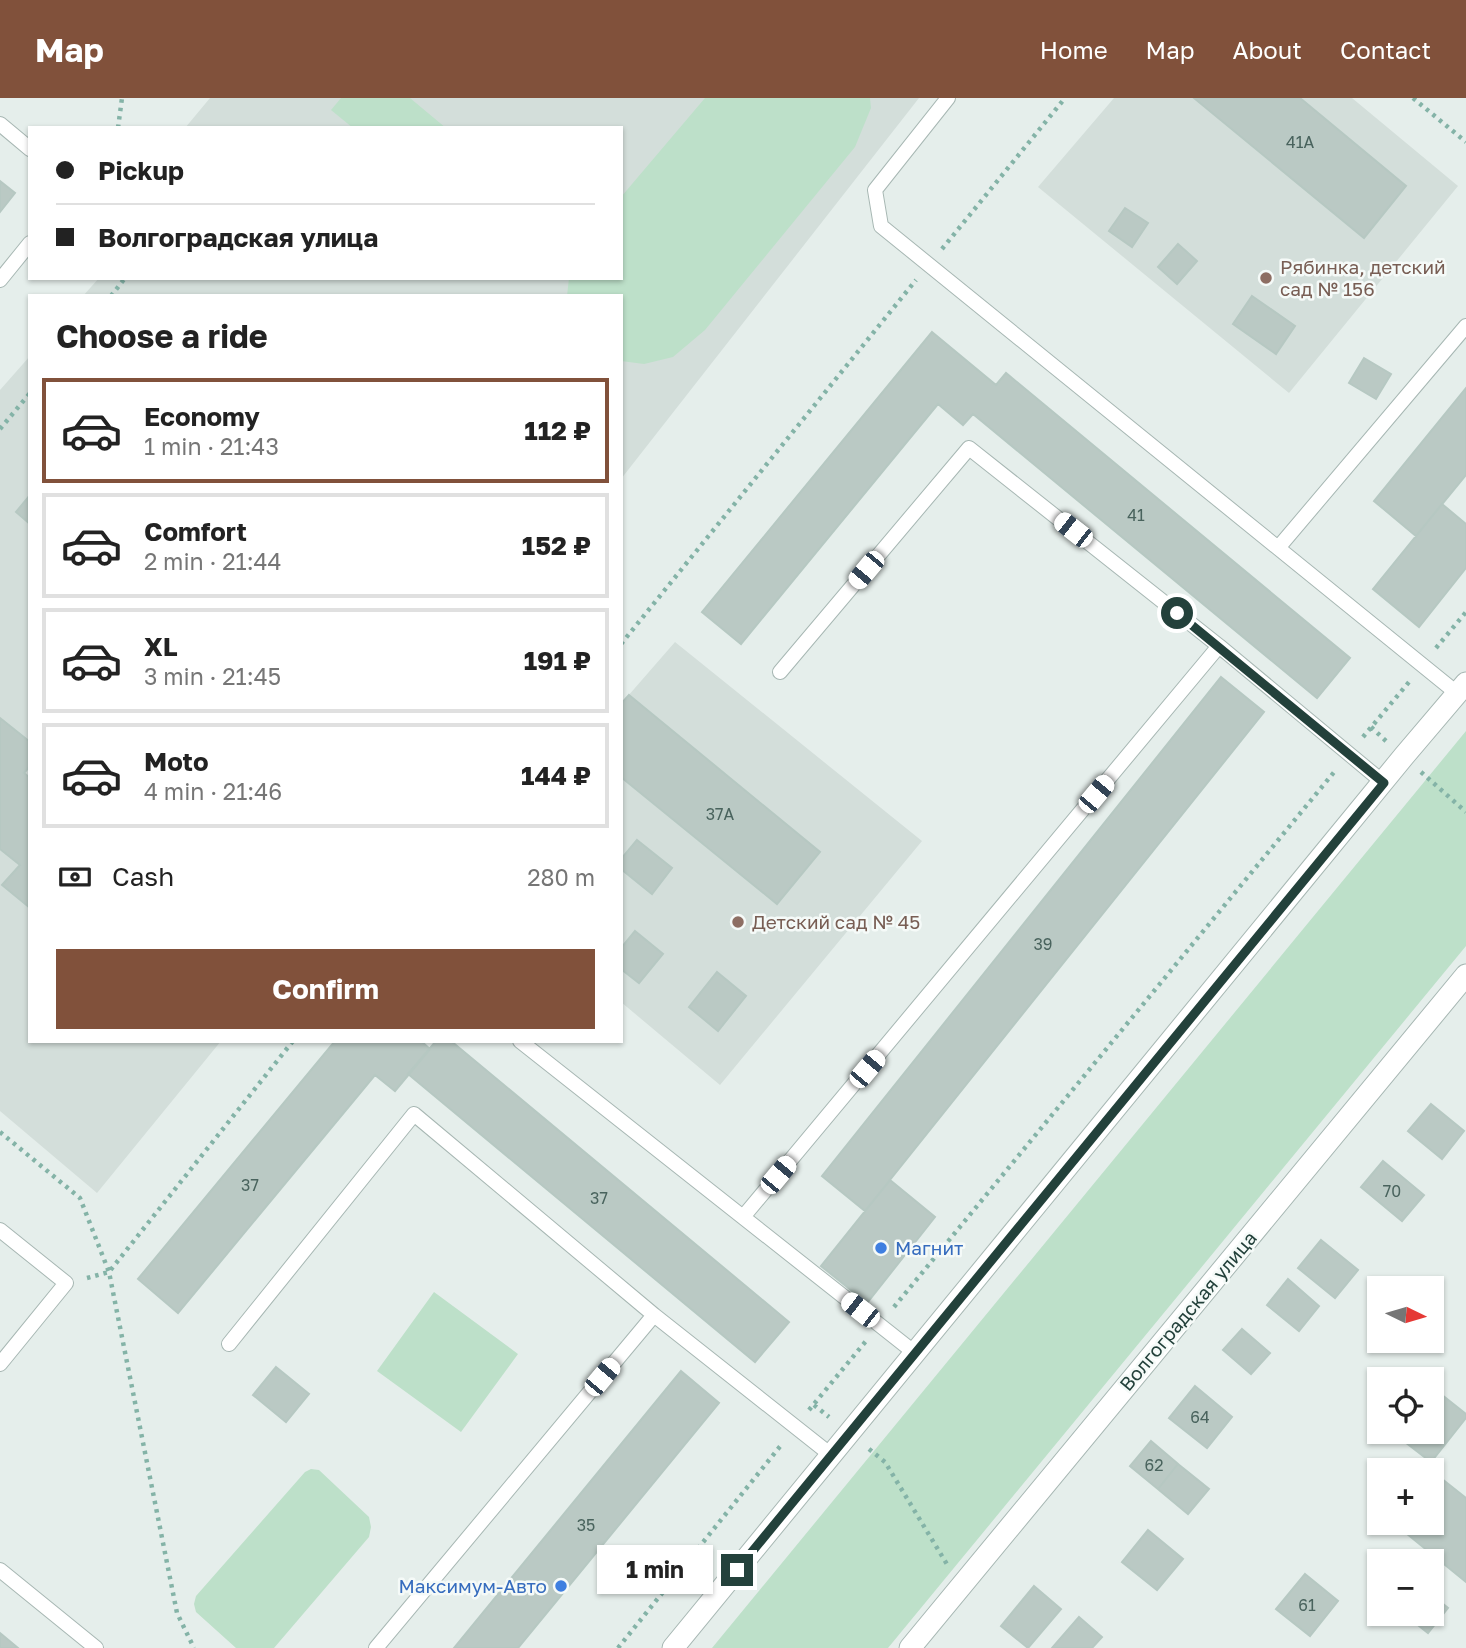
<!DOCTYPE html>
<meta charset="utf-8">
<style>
:root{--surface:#fff;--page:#f6f6f6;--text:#222;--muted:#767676;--line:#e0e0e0;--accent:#81513b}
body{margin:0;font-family:"Golos Text",sans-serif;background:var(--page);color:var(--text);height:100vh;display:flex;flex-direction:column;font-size:26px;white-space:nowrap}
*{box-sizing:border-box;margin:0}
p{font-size:23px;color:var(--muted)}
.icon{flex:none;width:38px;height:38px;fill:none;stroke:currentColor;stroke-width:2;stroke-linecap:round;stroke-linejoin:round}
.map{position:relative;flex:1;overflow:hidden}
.side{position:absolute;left:28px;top:196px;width:595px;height:749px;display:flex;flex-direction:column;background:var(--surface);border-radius:0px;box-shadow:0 2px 5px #0004}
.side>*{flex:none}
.guide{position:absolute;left:28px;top:28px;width:595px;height:154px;border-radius:0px;box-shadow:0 2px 5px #0004;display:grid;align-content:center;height:154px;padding:0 28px;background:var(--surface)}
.needle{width:46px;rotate:95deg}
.buttons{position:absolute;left:1367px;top:1178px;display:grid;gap:14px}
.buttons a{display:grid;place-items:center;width:77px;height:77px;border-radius:0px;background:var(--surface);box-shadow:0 2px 5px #0004;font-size:35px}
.end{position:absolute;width:32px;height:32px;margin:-16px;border:9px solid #23413b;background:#fff;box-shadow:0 0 0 4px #fff}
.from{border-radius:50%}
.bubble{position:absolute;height:49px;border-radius:0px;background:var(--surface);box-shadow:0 2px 5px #0004;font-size:23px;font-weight:700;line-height:49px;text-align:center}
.car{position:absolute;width:21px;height:42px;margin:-21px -10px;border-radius:9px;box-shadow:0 0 5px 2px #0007;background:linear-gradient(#fff 24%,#345 0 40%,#fff 0 76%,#345 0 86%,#fff 0)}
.guide b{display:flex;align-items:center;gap:24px;height:66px;font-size:26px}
.guide b+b{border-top:2px solid var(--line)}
.guide i{width:18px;height:18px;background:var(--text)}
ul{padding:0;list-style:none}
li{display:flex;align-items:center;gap:21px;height:105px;margin:0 14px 10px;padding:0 14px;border:4px solid var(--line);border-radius:0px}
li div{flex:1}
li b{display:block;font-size:26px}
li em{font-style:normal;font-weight:700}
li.active{border-color:var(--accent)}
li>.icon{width:63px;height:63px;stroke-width:1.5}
h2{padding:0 28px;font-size:32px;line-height:84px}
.pay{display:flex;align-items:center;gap:18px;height:77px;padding:0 28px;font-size:26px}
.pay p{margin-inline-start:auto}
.action{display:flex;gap:14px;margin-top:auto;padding:14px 28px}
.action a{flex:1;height:80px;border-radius:0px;background:var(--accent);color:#fff;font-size:28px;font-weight:700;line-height:80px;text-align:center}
header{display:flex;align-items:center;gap:42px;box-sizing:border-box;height:98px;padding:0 35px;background:var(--accent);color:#fff}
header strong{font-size:33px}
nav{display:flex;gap:38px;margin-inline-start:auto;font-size:24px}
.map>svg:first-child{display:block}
.built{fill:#d3deda}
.green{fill:#bde0c9}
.building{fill:#bac9c4;stroke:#b6c8c2;stroke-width:2}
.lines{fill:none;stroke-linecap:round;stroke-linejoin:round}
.service-casing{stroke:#a7b7b3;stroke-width:16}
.tertiary-casing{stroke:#a7b7b3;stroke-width:23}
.path{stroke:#84b3a7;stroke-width:4.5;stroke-dasharray:3.5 5;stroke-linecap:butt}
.service{stroke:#fff;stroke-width:14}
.tertiary{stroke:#fff;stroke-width:21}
.route{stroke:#23413b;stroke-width:9}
.education-dot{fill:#8d6e63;stroke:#f5faf8;stroke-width:2.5}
.shop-dot{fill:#3f7fe0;stroke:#f5faf8;stroke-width:2.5}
.labels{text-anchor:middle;stroke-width:5;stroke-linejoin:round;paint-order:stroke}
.number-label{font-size:16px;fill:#49635d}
.education-label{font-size:19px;fill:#785e54;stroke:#f5faf8;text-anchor:start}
.shop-label{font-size:19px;fill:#366cbe;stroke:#f5faf8;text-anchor:start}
.street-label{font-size:19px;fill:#23413b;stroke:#f5faf8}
</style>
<header>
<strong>Map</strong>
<nav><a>Home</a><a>Map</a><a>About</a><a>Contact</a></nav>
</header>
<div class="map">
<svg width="1466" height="1550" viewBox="0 0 1466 1550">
<rect width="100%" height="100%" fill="#e5eeeb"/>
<path class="built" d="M210,0H919L621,381V198H83L99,180H621V30H185Z
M1114,0H1352L1458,88L1289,295L1038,89Z
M30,258V943H221L97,1095L0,1013V292Z
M675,544L922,743L720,987L621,904V606Z"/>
<path class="green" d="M341,0H410L446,30H353L331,12Z
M705,0H870L871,10L855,49L705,232L673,259L644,266L621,263V198H567L569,180H621V99Z
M1466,633V848L888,1550H712Z
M434,1194L518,1256L461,1334L377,1273Z
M311,1371L319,1372L369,1419L371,1429L369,1439L274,1550H236L196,1514L194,1506L196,1498L305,1374Z"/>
<path class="building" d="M1194,0H1300L1406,88L1364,140Z
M0,83L15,95L0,114Z
M1125,110L1148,125L1132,149L1109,133Z
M1178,146L1197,163L1177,186L1158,169Z
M1252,198L1295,228L1276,256L1233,226Z
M932,234L996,287L1006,275L1350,560L1317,600L973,316L963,327L938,306L741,546L702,514Z
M1364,260L1391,276L1376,301L1349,285Z
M1466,290V377L1416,438L1374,403Z
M30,397V426L16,414Z
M1442,406L1466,426V470L1419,529L1373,491Z
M1221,579L1264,614L865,1113L822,1078Z
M629,597L820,754L777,806L621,679V606Z
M0,620L30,644V668L24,675L30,680V810L2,787L20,767L0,751Z
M637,742L672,770L652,796L621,771V761Z
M635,833L663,856L639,885L621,871V850Z
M717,874L746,898L718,933L689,909Z
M335,943H421L430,951L395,993L375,977L178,1215L138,1181Z
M436,943H451L789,1224L755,1264L408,976Z
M1431,1006L1464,1033L1442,1061L1408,1033Z
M1383,1063L1424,1097L1402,1123L1361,1089Z
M890,1082L935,1119L867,1205L821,1168Z
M1321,1142L1358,1172L1335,1200L1298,1170Z
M1288,1181L1319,1208L1299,1233L1267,1207Z
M1242,1231L1270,1255L1251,1276L1223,1252Z
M276,1269L309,1296L286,1324L253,1297Z
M681,1273L719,1305L518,1550H454Z
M1195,1288L1232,1319L1207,1350L1169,1320Z
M1432,1289L1466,1316V1320L1431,1364L1392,1334H1432Z
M1151,1343L1178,1366L1158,1391L1130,1368Z
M1178,1366L1209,1391L1188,1416L1158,1391Z
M1437,1377L1466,1400V1484L1396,1427L1399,1424H1432V1383Z
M1148,1432L1183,1461L1157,1492L1122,1464Z
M1305,1476L1338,1503L1310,1538L1276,1511Z
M1034,1488L1061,1511L1028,1550L1001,1528Z
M1432,1497L1448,1510L1428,1535L1404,1516H1432Z
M1079,1519L1102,1539L1092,1550H1052Z
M0,1535L18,1550H0Z"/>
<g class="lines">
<g class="service-casing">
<path id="service" d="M948,0L875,92L881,128L1458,596
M0,26L30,51
M0,182L30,145
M1278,450L1466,228
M1219,548L1384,685
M520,943L915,1255
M743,1119L1219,548L969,350L780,574
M0,1132L66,1185L0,1266
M654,1217L831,1357
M229,1246L414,1016L654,1217L376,1550
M0,1472L96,1550"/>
</g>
<g class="tertiary-casing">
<path id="tertiary" d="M673,1550L1404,658L1466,585
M910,1550L1466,877"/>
</g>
<path class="path" d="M1413,0L1466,44
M118,30L122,0
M942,151L1065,0
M111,198L125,180
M0,331L30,295
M621,546L916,182
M1436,550L1466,514
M1371,629L1386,643
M1363,639L1409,584
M1421,674L1466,714
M0,1034L80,1100L109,1174L177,1515L194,1550
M87,1180L109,1174L293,943
M894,1209L1335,673
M814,1307L829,1319
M809,1312L866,1243
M869,1351L885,1364L948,1468
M618,1550L782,1346"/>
<use href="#service" class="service"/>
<use href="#tertiary" class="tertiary"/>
</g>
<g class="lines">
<path class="route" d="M737,1472L1384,685L1177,515"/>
</g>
<g class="education-dot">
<circle cx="1266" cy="180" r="7"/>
<circle cx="738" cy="824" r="7"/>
</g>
<g class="shop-dot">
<circle cx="881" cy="1150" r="7"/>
<circle cx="561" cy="1488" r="7"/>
</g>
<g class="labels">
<g class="number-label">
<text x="1300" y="50">41А</text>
<text x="1136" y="423">41</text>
<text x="720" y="722">37А</text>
<text x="1043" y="852">39</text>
<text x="250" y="1093">37</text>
<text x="1392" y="1099">70</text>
<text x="599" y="1106">37</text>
<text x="1200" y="1325">64</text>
<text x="1154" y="1373">62</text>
<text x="586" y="1433">35</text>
<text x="1307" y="1513">61</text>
</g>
<g class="education-label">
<text x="1280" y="176">Рябинка, детский<tspan x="1280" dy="22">сад № 156</tspan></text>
<text x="752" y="831">Детский сад № 45</text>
</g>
<g class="shop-label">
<text x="895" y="1157">Магнит</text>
<text x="547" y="1495" text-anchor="end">Максимум-Авто</text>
</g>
<g class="street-label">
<text transform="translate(1188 1213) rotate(-50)" y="7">Волгоградская улица</text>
</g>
</g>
</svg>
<div class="buttons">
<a><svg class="needle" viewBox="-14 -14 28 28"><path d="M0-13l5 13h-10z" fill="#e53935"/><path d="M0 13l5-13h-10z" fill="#767676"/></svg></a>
<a><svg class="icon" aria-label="locate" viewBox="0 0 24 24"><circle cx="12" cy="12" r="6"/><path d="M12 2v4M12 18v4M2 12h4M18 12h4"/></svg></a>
<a>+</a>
<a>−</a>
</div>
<i class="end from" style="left:1177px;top:515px"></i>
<i class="end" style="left:737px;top:1472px"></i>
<div class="bubble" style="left:597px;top:1447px;width:116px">1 min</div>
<i class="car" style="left:1073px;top:432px;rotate:308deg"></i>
<i class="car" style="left:866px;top:472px;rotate:220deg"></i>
<i class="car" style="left:1096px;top:696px;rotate:40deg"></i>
<i class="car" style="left:867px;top:971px;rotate:40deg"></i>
<i class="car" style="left:778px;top:1077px;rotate:40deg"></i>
<i class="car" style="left:860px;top:1212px;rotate:308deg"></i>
<i class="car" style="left:602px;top:1279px;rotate:40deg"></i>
<div class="guide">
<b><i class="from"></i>Pickup</b>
<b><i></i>Волгоградская улица</b>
</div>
<section class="side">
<h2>Choose a ride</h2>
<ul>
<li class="active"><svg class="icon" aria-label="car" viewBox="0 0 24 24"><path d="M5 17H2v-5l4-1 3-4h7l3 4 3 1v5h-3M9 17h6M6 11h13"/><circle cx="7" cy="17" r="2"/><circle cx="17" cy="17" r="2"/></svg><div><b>Economy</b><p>1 min · 21:43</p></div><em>112 ₽</em></li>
<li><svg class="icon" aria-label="car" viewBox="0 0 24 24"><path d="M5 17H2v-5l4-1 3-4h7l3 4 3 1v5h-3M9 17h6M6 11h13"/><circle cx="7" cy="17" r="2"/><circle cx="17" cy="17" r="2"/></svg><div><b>Comfort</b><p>2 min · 21:44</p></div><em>152 ₽</em></li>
<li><svg class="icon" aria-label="car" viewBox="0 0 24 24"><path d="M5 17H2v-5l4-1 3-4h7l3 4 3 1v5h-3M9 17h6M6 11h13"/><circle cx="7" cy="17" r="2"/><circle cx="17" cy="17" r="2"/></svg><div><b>XL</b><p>3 min · 21:45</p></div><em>191 ₽</em></li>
<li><svg class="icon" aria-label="car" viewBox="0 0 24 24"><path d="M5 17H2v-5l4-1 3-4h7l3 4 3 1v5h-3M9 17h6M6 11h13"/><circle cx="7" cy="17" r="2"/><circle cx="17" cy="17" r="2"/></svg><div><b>Moto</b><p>4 min · 21:46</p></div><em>144 ₽</em></li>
</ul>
<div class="pay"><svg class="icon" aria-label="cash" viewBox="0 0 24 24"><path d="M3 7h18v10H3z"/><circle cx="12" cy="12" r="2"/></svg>Cash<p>280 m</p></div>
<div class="action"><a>Confirm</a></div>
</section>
</div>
